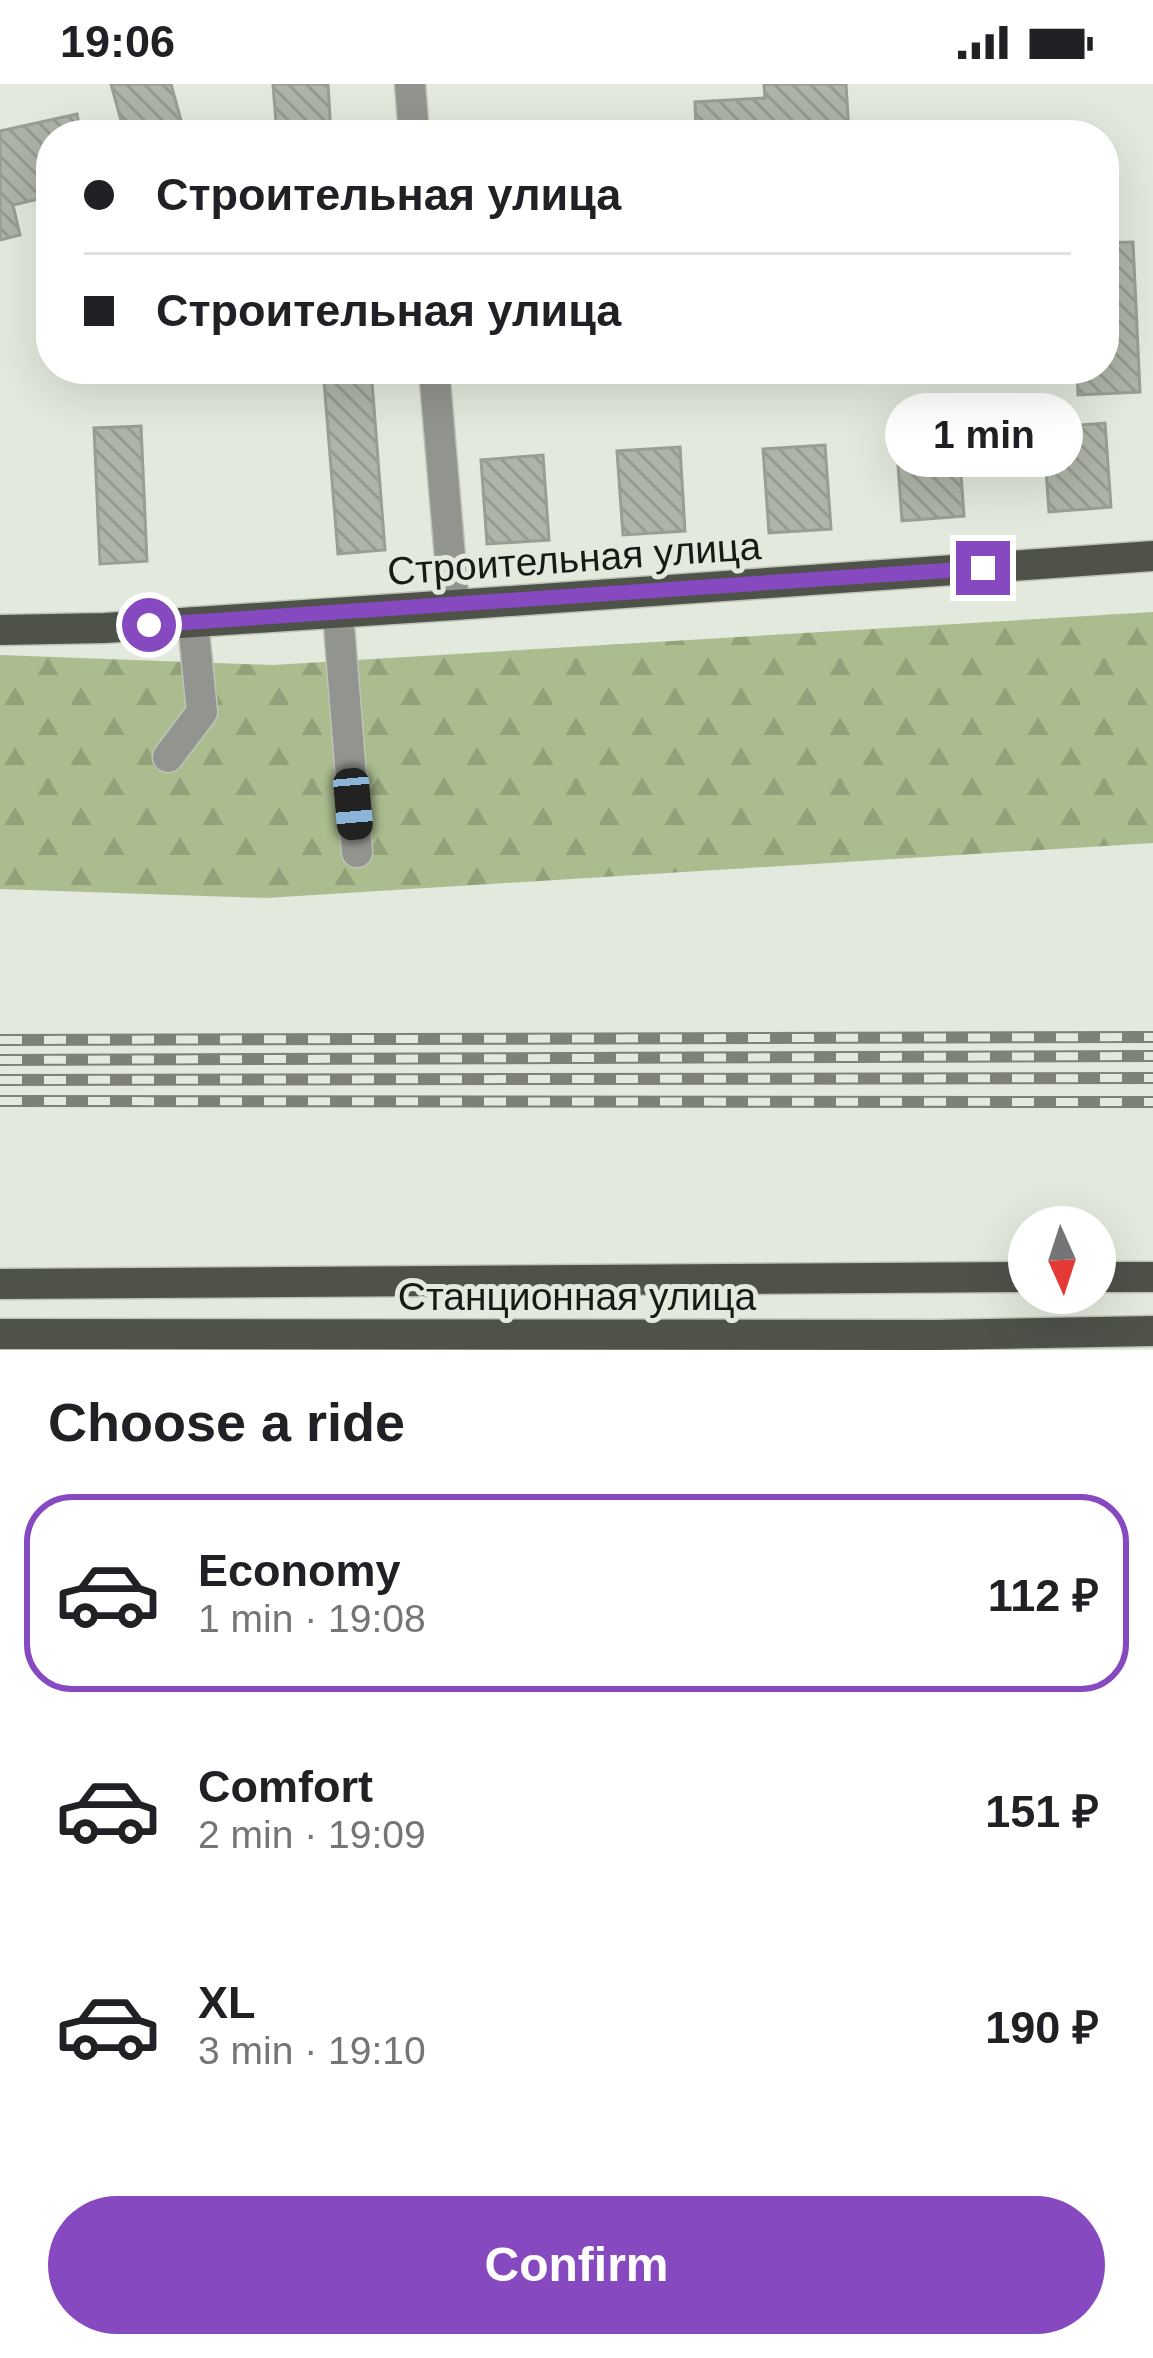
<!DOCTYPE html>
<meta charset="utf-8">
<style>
:root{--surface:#fff;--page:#f6f6f6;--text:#202124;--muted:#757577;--line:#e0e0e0;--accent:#8649bf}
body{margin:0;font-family:Helvetica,sans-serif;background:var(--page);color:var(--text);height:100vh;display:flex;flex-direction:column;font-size:45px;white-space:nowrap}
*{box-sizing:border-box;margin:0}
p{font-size:39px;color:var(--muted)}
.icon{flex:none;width:66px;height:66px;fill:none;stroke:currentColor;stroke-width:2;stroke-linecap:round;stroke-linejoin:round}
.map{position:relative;height:1266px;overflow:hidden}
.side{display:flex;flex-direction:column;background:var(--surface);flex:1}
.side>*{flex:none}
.guide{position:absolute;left:36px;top:36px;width:1083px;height:264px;border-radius:48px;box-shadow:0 12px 48px #0002;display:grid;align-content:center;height:264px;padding:0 48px;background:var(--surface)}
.needle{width:78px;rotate:177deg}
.controls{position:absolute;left:1008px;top:1122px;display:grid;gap:24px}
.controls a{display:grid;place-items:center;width:108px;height:108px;border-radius:50%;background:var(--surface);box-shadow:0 12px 48px #0002;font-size:60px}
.end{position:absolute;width:54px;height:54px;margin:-27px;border:15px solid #8649bf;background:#fff;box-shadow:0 0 0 6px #fff}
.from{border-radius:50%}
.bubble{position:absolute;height:84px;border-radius:42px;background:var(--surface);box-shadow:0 12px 48px #0002;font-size:39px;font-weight:700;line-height:84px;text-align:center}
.car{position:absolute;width:36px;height:72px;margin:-36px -18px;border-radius:15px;box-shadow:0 0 9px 3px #0007;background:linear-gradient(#222 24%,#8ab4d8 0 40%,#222 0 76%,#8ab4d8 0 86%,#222 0)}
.guide b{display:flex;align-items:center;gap:42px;height:114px;font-size:45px}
.guide b+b{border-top:3px solid var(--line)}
.guide i{width:30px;height:30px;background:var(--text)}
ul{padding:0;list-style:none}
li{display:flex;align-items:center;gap:36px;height:198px;margin:0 24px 18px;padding:0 24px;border:6px solid transparent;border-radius:48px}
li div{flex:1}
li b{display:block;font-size:45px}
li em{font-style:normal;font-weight:700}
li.active{border-color:var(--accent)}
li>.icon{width:108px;height:108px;stroke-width:1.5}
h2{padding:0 48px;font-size:54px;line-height:144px}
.action{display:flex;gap:24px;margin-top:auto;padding:24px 48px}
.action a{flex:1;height:138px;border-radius:72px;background:var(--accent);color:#fff;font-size:48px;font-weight:700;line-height:138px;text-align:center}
.status{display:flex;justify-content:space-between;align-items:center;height:84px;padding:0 60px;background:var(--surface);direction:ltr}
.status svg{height:33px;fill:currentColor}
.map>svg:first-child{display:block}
.forest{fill:url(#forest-firs)}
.building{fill:url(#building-back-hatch);stroke:#999e92;stroke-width:3}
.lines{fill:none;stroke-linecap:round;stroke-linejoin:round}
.minor-casing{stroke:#bec4b8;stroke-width:33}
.major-casing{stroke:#bec4b8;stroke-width:33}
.minor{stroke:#92948f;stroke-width:30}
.major{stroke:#4e5249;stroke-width:30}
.rail-casing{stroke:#7d8178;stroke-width:12}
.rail{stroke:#e3e9dc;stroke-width:8;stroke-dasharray:22;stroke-linecap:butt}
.route{stroke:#8649bf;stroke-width:15}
.labels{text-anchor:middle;stroke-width:10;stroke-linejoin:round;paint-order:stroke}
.street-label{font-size:39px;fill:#181a15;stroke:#e3e9dc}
</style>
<div class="status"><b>19:06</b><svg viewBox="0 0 49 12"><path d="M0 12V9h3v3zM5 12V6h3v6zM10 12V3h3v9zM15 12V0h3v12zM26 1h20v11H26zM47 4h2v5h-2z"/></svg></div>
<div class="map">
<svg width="1153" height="1266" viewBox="0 0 1153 1266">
<defs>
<pattern id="forest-firs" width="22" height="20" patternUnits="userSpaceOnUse" patternTransform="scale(3)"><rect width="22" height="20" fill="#abbc8f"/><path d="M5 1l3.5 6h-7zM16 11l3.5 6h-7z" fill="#92a17a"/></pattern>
<pattern id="building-back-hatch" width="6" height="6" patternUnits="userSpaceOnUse" patternTransform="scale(3)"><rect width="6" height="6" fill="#afb4a8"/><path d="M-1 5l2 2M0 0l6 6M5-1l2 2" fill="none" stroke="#969a90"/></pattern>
</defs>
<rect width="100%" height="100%" fill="#e3e9dc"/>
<path class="forest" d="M1153,528V759L266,814L0,805V571L273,581Z"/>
<path class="building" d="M111,0H171L185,51H125Z
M273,0H328L331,51H277Z
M764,0H846L849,49L696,51L695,18L765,14Z
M77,30L81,51H51V112L13,121L20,151L0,156V47Z
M1133,158L1140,308L1078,311L1077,285H1104V159Z
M323,285H371L385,466L338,470Z
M1105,339L1111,423L1049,428L1043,344Z
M141,342L147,477L100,480L94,344Z
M958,348L964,432L902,437L896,353Z
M825,361L831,445L769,449L763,365Z
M680,363L685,447L623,451L617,367Z
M543,371L549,456L487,460L481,376Z"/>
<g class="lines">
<g class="minor-casing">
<path id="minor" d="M410,0L414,51
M434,285L454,521
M338,529L357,768
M168,673L202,628L193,538"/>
</g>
<g class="major-casing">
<path id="major" d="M0,546L105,544L454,521L1153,472
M1095,1193H1153
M0,1200L1029,1193
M0,1250L935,1251L1153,1247"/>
</g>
<use href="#minor" class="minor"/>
<use href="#major" class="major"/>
<g class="rail-casing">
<path id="rail" d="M0,956L1153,953
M0,976L1153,972
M0,996L1153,994
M0,1017L1153,1018"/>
</g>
<use href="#rail" class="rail"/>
</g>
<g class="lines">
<path class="route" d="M149,541L983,484"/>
</g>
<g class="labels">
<g class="street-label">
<text transform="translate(574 474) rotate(-4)" y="14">Строительная улица</text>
<text x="577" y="1226">Станционная улица</text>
</g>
</g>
</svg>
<div class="controls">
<a><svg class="needle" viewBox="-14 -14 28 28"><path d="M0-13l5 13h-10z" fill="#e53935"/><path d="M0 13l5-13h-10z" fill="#757577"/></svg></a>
</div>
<i class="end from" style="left:149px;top:541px"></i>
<i class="end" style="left:983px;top:484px"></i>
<div class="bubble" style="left:885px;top:309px;width:198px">1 min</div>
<i class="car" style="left:353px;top:720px;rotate:175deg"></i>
<div class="guide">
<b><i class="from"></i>Строительная улица</b>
<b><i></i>Строительная улица</b>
</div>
</div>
<section class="side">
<h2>Choose a ride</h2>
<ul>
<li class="active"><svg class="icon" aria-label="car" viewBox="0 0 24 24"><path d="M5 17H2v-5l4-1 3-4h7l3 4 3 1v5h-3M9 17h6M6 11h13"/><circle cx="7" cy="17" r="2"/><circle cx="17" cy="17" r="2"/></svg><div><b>Economy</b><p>1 min · 19:08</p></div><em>112 ₽</em></li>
<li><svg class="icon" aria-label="car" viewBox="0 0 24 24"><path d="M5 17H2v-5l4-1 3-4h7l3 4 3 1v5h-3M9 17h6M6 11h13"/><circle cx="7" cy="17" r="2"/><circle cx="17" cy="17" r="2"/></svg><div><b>Comfort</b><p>2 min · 19:09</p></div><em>151 ₽</em></li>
<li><svg class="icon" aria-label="car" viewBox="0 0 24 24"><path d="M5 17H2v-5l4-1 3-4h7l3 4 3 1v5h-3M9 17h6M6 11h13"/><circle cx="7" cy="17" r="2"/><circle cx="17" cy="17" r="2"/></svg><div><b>XL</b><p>3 min · 19:10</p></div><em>190 ₽</em></li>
</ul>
<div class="action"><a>Confirm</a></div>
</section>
